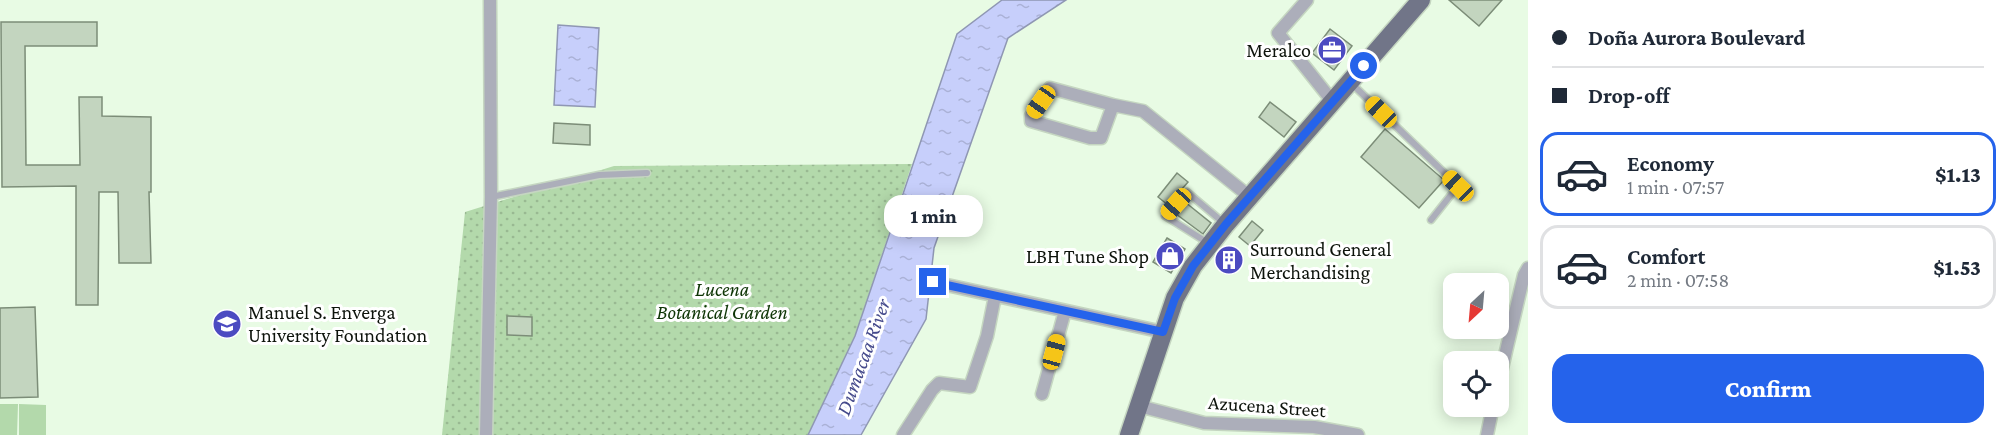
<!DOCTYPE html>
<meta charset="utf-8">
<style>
:root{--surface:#fff;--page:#f6f6f7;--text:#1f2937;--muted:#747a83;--line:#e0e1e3;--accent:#2563eb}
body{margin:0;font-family:"Crimson Pro",serif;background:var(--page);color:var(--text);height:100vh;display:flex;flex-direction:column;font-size:22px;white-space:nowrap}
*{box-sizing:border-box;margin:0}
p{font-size:20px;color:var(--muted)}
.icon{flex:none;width:33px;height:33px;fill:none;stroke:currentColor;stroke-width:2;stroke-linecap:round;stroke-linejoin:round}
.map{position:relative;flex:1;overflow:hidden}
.side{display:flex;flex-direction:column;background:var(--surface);width:480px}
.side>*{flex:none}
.banner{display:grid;align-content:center;height:132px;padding:0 24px;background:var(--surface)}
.needle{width:39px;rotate:206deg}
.fabs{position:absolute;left:1443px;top:273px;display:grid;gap:12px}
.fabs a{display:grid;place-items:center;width:66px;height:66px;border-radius:12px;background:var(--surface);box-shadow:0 3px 15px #0003;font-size:30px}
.end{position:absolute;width:27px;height:27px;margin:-14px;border:8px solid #2563eb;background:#fff;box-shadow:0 0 0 3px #fff}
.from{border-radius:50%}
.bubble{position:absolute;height:42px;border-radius:18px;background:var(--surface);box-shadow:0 3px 15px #0003;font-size:20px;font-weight:800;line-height:42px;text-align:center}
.car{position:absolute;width:18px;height:36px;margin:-18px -9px;border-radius:8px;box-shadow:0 0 4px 2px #0007;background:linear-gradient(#f5c518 24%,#345 0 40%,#f5c518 0 76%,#345 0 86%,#f5c518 0)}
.banner b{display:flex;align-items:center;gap:21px;height:57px;font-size:22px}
.banner b+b{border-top:2px solid var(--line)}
.banner i{width:15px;height:15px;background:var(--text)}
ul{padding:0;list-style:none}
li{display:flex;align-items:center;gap:18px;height:84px;margin:0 12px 9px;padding:0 12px;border:3px solid var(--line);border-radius:18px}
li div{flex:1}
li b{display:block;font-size:22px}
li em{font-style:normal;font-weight:800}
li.on{border-color:var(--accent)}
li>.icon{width:54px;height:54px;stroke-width:1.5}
.primary-button{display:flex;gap:12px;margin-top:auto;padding:12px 24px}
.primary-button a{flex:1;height:69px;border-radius:18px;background:var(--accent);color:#fff;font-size:24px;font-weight:800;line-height:69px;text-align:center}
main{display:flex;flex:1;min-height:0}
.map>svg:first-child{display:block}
.park{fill:#b3d9ab}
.garden{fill:url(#garden-dots)}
.water{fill:url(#water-ripples);stroke:#8f97b3;stroke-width:1.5}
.building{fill:#c3d5bf;stroke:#7c8d78;stroke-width:1.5}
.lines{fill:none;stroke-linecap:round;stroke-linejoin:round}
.service-casing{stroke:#c5d6c1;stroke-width:9}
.minor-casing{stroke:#c5d6c1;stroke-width:15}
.primary-casing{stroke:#c5d6c1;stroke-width:21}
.service{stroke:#acaeba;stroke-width:6}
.minor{stroke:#acaeba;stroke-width:12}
.primary{stroke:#717588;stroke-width:18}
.route{stroke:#2563eb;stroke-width:8}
.labels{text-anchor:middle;stroke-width:6;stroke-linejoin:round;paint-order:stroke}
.poi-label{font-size:20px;fill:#0d130b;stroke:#fff;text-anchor:end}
.park-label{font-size:20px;font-style:italic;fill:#0e3505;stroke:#fff}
.street-label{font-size:20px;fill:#0d130b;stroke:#fff}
.water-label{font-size:21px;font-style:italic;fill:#454a8c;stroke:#fff}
</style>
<main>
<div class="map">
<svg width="1528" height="435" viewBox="0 0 1528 435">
<defs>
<pattern id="garden-dots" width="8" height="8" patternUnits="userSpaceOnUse" patternTransform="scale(1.5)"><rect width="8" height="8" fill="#b3d9ab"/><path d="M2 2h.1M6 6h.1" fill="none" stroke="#99b992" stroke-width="1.8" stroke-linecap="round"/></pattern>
<pattern id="water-ripples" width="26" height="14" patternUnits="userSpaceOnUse" patternTransform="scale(1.5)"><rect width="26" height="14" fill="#c7cffb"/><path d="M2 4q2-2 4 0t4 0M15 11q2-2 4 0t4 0" fill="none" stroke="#aab1d6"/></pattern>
</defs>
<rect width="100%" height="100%" fill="#e8fbe4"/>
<path class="park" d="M0,404H18L17,435H0Z
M19,404L46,405V435H19Z"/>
<path class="garden" d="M912,164L855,336L808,435H442L465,212L614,166Z"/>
<path class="water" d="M1002,0H1066L1008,38L934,248L926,319L861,435H808L855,336L957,34Z
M558,25L599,28L595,107L554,105Z"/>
<path class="building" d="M1449,0H1502L1479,26Z
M1,22H97V46H25L26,165H80L79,97H102V116L151,117V192H149L151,263H119L118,192H99L98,305H76V186L2,187Z
M1330,29L1352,46L1334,70L1312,53Z
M1270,102L1296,122L1284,137L1259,117Z
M554,123L590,125V145L553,143Z
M1385,129L1444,180L1419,208L1361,157Z
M1177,173L1188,182L1168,205L1158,197Z
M1185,202L1211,223L1203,234L1176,214L1178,212L1177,211Z
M1252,221L1263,230L1250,246L1239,237Z
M1167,238L1185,249L1171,273L1153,262Z
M1225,251L1238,261L1232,268L1220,259Z
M35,307L38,397L0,398V308Z
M507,316L532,317V336L507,335Z"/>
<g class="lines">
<g class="service-casing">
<path id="service" d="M1351,83L1458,186L1431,220
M491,197L599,175L647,173
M1208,243L1165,216L1187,192L1225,224"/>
</g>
<g class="minor-casing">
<path id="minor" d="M1307,0L1278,33L1333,102
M1113,105L1101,138H1090L1031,121V116L1050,88L1113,105L1143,111L1250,197
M933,282L1163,332
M1498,385L1524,275L1528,268
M1042,394L1065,311
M1139,406L1204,423L1314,427L1358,435
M486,435L491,197L490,0
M903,435L932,390L939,383L970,387L987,336L995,296
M1487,435L1493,406"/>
</g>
<g class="primary-casing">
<path id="primary" d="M1129,435L1175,298L1193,266L1226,224L1421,0"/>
</g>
<use href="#service" class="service"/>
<use href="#minor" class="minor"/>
<use href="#primary" class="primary"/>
</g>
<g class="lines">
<path class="route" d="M933,282L1163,332L1175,298L1193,266L1226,224L1364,66"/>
</g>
<defs>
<g id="office-disc" transform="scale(1.5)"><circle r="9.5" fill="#4c4bc1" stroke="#fff"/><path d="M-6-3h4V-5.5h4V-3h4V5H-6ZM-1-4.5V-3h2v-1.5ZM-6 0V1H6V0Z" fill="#fff"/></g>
<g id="shop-disc" transform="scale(1.5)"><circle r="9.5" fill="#4c4bc1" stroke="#fff"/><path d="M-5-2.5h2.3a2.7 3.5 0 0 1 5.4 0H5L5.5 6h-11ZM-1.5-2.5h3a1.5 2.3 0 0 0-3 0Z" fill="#fff"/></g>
<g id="building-disc" transform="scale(1.5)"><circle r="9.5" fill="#4c4bc1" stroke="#fff"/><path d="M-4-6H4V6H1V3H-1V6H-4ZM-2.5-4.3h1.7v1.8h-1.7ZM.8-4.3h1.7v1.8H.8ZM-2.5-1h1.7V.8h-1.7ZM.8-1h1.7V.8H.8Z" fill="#fff"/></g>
<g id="university-disc" transform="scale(1.5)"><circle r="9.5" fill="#4c4bc1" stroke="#fff"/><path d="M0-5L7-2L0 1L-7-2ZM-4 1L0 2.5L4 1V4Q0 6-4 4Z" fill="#fff"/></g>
</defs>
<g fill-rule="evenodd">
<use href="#office-disc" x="1332" y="50"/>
<use href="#shop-disc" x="1170" y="256"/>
<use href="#building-disc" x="1229" y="260"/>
<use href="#university-disc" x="227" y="324"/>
</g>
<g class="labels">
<g class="poi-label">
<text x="1311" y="57">Meralco</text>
<text x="1250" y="256" text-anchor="start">Surround General<tspan x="1250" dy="23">Merchandising</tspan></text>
<text x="1149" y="263">LBH Tune Shop</text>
<text x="248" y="319" text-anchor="start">Manuel S. Enverga<tspan x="248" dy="23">University Foundation</tspan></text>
</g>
<g class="park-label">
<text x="722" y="296">Lucena<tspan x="722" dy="23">Botanical Garden</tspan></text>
</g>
<g class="street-label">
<text transform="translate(1267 406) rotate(4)" y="7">Azucena Street</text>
</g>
<g class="water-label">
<text transform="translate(863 357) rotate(-70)" y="7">Dumacaa River</text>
</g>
</g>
</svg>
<div class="fabs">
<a><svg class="needle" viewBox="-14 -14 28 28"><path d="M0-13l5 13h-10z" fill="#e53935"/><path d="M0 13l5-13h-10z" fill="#747a83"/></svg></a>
<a><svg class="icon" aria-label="locate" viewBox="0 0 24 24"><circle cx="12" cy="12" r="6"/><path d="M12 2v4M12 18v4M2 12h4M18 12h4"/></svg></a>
</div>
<i class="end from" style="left:1364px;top:66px"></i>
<i class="end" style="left:933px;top:282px"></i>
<div class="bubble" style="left:884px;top:195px;width:99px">1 min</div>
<i class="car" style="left:1041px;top:102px;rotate:215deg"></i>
<i class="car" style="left:1381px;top:112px;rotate:314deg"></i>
<i class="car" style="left:1458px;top:186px;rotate:314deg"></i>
<i class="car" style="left:1176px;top:204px;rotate:222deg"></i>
<i class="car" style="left:1054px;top:352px;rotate:15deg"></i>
</div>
<section class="side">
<div class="banner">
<b><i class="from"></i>Doña Aurora Boulevard</b>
<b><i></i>Drop-off</b>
</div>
<ul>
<li class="on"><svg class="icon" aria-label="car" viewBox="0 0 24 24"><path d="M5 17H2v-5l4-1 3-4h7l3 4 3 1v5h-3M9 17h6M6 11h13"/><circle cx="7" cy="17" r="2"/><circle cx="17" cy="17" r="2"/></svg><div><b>Economy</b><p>1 min · 07:57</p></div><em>$1.13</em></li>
<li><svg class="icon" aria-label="car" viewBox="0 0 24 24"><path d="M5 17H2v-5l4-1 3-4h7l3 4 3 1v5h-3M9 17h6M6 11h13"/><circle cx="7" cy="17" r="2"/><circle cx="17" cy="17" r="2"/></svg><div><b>Comfort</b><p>2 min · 07:58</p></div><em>$1.53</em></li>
</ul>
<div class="primary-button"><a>Confirm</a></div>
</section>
</main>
